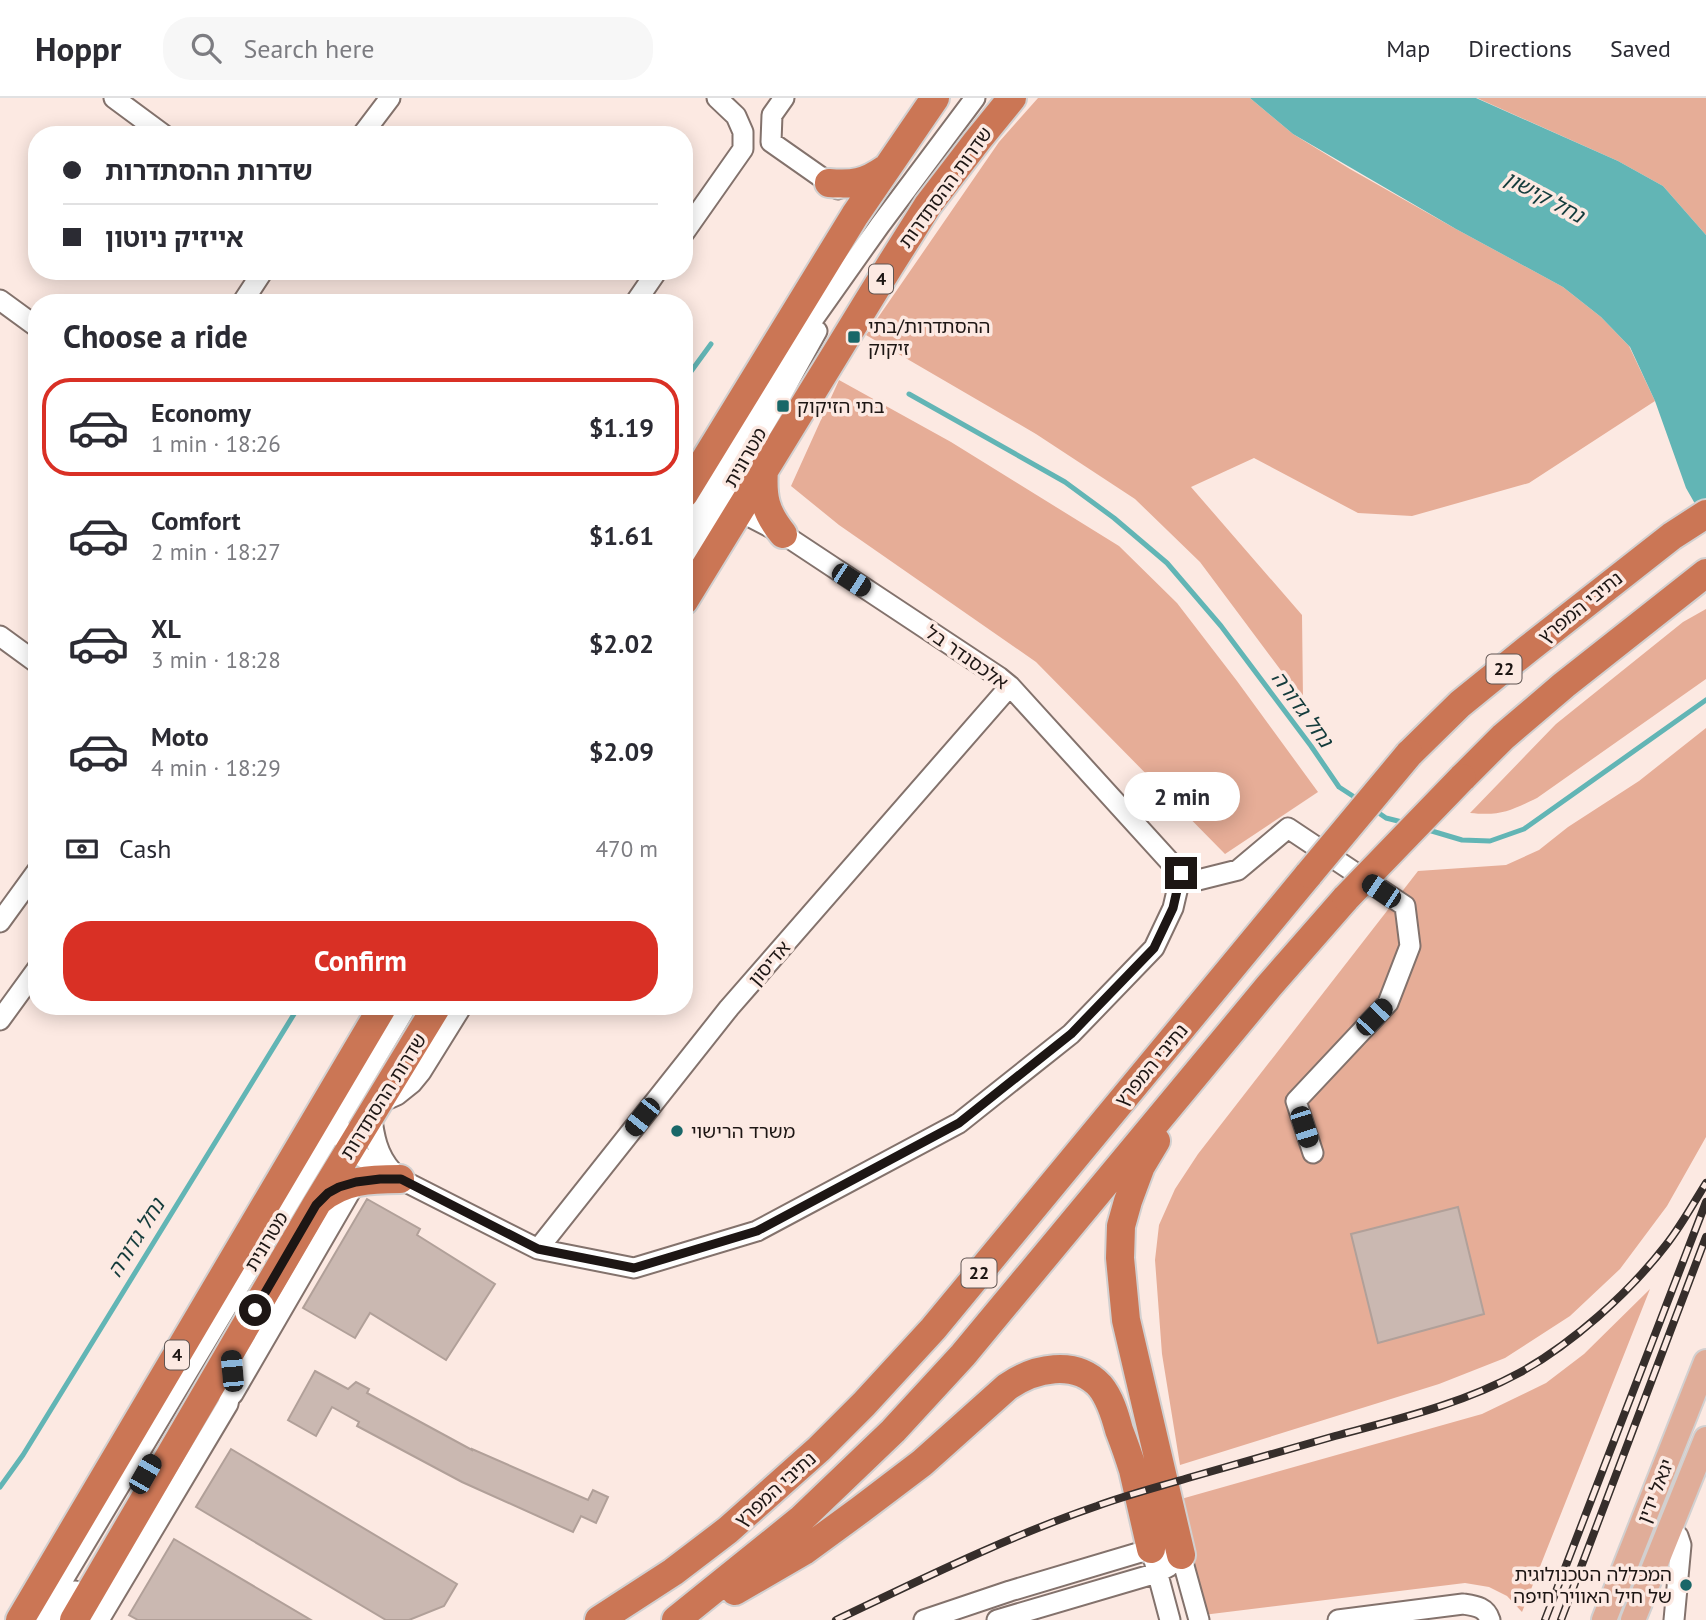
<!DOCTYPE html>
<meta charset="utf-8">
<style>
:root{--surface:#fff;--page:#f7f7f7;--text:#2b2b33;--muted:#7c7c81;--line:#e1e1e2;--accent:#d93025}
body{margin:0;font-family:"PT Sans","Noto Sans Hebrew",sans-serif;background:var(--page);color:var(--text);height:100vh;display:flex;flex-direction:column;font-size:26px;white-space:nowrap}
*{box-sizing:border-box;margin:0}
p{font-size:23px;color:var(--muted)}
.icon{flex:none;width:38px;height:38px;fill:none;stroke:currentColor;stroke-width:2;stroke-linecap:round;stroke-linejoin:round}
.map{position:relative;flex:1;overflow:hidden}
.panel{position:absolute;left:28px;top:196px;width:665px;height:721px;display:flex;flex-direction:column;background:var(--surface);border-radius:28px;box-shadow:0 4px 18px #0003}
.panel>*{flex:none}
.guide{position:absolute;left:28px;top:28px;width:665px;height:154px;border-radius:28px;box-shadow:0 4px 18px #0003;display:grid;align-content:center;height:154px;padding:0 35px;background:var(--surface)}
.end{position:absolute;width:32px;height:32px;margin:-16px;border:9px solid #1d1614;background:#fff;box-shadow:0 0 0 4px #fff}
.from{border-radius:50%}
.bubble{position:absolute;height:49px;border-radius:24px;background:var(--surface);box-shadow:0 4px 18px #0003;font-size:23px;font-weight:600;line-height:49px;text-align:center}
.car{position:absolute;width:21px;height:42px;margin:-21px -10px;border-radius:9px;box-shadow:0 0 5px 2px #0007;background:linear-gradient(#222 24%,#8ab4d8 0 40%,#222 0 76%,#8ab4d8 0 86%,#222 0)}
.guide b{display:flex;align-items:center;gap:24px;height:66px;font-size:26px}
.guide b+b{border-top:2px solid var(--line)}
.guide i{width:18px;height:18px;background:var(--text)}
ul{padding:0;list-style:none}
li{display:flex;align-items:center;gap:21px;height:98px;margin:0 14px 10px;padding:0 21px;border:4px solid transparent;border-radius:28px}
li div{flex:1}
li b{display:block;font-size:26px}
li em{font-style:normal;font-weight:600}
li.current{border-color:var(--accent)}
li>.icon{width:63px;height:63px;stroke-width:1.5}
h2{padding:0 35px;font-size:32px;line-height:84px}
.pay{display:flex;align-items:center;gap:18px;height:77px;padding:0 35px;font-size:26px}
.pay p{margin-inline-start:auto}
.primary-button{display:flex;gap:14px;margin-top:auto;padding:14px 35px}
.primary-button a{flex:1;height:80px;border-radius:28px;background:var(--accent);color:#fff;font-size:28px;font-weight:600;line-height:80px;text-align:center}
header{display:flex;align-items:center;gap:42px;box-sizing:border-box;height:98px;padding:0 35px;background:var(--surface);border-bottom:2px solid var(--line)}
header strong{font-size:33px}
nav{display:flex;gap:38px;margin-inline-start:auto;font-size:24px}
.search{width:490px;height:63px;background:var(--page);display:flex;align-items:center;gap:18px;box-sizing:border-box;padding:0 24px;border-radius:28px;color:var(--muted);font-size:26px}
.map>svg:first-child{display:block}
.green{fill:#e6ad97}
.water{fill:#62b5b5}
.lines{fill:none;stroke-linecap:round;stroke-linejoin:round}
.stream{stroke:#62b5b5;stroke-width:5}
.building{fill:#cab8b1;stroke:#b1a099;stroke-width:2}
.minor-casing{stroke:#83726c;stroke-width:23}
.major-casing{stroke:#d2d0d0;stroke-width:28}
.highway-casing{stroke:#d2d0d0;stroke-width:32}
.minor{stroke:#fff;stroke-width:19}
.major{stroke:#e0ad99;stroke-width:24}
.highway{stroke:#cb7655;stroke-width:28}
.rail-casing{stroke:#362e2b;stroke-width:8}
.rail{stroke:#fce9e2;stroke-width:5;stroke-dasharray:16;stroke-linecap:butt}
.highway-bridge-casing{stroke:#d2d0d0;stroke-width:32;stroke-linecap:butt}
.highway-bridge{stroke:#cb7655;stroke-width:28}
.route{stroke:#1d1614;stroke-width:9}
.poi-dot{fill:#196768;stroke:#fce9e2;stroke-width:2.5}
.labels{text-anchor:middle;stroke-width:7;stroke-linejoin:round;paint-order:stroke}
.shield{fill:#fce9e2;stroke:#605552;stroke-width:2}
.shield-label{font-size:18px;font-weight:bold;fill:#1d1614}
.street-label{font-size:19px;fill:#1d1614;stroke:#fce9e2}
.poi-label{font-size:19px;fill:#1d1614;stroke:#fce9e2;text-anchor:start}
.water-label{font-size:21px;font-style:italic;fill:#133b3b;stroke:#fce9e2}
</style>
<header>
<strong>Hoppr</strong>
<div class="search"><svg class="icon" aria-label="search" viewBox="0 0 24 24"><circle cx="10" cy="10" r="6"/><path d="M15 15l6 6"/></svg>Search here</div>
<nav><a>Map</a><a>Directions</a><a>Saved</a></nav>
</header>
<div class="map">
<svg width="1706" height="1522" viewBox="0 0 1706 1522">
<rect width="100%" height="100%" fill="#fce9e2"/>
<path class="green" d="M1038,0H1250L1293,36L1350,71L1456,131L1563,189L1601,219L1629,248L1655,303L1529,385L1412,418L1358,415L1254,360L1191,389L1302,517L1303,602L1200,464L1135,401L1036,336L866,237L999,44Z
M1477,0H1706V137L1663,88L1618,63Z
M839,282L951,344L1119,448L1177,505L1237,583L1318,694L1225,756L1036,564L839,427L791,388Z
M1706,511V581L1537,700C1510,713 1501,718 1470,715L1556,626L1683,524Z
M1706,630V1039L1667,1108L1620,1171L1570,1218L1505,1260L1439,1286L1180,1367L1162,1256L1155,1162L1159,1127L1175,1091L1198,1056L1418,773L1506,767L1539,752L1568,729L1639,683Z
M1650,1191L1522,1514L1507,1498L1489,1489L1465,1485L1203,1517L1181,1401L1482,1316L1546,1285L1584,1256Z"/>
<path class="water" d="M1250,0H1476L1618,63L1663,88L1706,137V425L1686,390L1655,303L1630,249L1601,219L1563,189L1456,131L1293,36Z"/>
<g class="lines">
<path class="stream" d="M684,283L711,246
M909,296L1065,384L1114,420L1167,465L1221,528L1311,648L1339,689L1359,702
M1373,711L1386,720L1406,725
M1425,731L1462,742L1490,743L1524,731L1706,602
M0,1389L23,1357L299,908"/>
</g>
<path class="building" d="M367,1101L420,1131L417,1137L495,1186L446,1262L370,1215L355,1240L303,1210Z
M1458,1109L1484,1216L1378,1245L1351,1136Z
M315,1273L348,1291L356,1284L369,1291L367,1295L472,1352V1351L588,1402L593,1392L608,1399L596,1425L581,1418L573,1434L462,1384L357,1328L359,1324L332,1309L316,1338L288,1322Z
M231,1351L457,1486L444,1508L409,1522H386L196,1409Z
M174,1441L311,1522H138L129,1517Z"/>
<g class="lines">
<g class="minor-casing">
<path id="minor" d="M114,0L164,37
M784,0L772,17L771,44L838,91
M362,37L390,0
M684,135L743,51V34L736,18L717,0
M0,202L37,229
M242,205L263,173
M635,205L657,173
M684,406H709L739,413L783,436L999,579L1010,588L1181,776L1198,782L1238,772L1288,730L1405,808L1410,848L1388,905L1296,1003L1313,1055
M684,435L788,257L880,127L975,0
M684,464L777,305L817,233
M0,538L37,565
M0,824L37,773
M0,922L37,871
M334,991L338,1023L343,1041L350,1052L400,1081L538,1151L634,1170L757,1133L959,1025L1071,936L1154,850L1173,810L1181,776
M379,1005L397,997L412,985L421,974L462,908
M371,1016C374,1037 377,1057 392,1073
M538,1151L729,910L1010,588
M233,1296L356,1084
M1670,1432L1678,1438L1681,1447L1674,1522
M1181,1457L1199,1522
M1154,1462L1170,1522
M39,1522L407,908
M58,1522L75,1493
M99,1522L228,1306L232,1287L231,1255
M924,1522L1010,1493L1151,1451L1163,1452
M997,1522L1157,1475L1168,1469L1181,1457
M1338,1522L1463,1506C1476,1508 1486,1509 1490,1522"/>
</g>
<g class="major-casing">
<path id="major" d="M1604,1522L1706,1264
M1633,1522L1706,1341"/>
</g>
<g class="highway-casing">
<path id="highway" d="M829,85C853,87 865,85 885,71
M764,371C762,399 765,414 783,436
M684,396L855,117L935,0
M684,503L889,169L928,107L977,43L1012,0
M1409,656L1460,606L1528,551L1672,438L1706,416
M1462,680L1503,639L1564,587L1706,475
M1156,1043L1141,1068L1128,1103L1121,1128L1120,1160L1126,1222L1181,1457
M320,1102C343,1082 371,1081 400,1081
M735,1493L804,1453L860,1412L922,1365L1007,1289C1034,1270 1075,1261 1100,1288C1110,1300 1115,1317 1119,1332C1124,1345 1129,1359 1133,1372C1139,1398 1145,1425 1151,1451
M20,1522L383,908
M74,1522L316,1107L437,908
M599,1522L673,1474L728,1432L819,1351L864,1306L933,1231L1309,776
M676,1522L800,1422L893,1333L963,1257L1269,888L1346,800"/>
</g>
<use href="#minor" class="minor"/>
<use href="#major" class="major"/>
<use href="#highway" class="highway"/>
<g class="rail-casing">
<path id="rail" d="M836,1522C920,1482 1009,1438 1097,1408C1127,1397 1158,1389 1188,1380C1237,1366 1286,1352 1335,1338C1398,1321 1462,1306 1519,1275C1572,1246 1629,1195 1666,1147C1681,1128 1693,1106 1706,1085
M1545,1522L1706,1104
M1561,1522L1706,1139"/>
</g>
<use href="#rail" class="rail"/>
<g class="highway-bridge-casing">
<path id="highway-bridge" d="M1309,776L1409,656
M1346,800L1462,680"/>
</g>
<use href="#highway-bridge" class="highway-bridge"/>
</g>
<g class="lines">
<path class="route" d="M255,1212L316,1107L328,1095L339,1089L356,1084L380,1081H401L538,1151L634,1170L757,1133L959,1025L1071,936L1154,850L1173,810L1181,775"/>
</g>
<g class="poi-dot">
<rect x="847" y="232" width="14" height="14" rx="3.5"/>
<rect x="776" y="301" width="14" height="14" rx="3.5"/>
<circle cx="677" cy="1033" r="7"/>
<circle cx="1686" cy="1487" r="7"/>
</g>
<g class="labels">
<g class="shield">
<rect x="869" y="166.5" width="24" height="29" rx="5"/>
<rect x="1486.5" y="556.5" width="35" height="29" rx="5"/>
<rect x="961.5" y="1160.5" width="35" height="29" rx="5"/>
<rect x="165" y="1242.5" width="24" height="29" rx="5"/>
</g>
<g class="shield-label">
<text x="881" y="187">4</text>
<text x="1504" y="577">22</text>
<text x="979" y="1181">22</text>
<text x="177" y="1263">4</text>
</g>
<g class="street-label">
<text transform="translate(945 89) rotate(-54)" y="7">שדרות ההסתדרות</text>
<text transform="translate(745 359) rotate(-60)" y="7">מטרונית</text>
<text transform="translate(1580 509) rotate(-39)" y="7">נתיבי המפרץ</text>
<text transform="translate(967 559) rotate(35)" y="7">אלכסנדר בל</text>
<text transform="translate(769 865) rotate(-49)" y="7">אדיסון</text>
<text transform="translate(1151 967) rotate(-50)" y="7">נתיבי המפרץ</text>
<text transform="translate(383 998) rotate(-58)" y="7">שדרות ההסתדרות</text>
<text transform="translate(266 1143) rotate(-59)" y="7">מטרונית</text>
<text transform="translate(775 1391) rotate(-42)" y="7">נתיבי המפרץ</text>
<text transform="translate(1655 1393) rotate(-68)" y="7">יגאל ידין</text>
</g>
<g class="poi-label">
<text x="868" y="235">ההסתדרות/בתי<tspan x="868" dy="22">זיקוק</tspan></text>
<text x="797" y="315">בתי הזיקוק</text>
<text x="691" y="1040">משרד הרישוי</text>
<text x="1672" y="1483" text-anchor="end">המכללה הטכנולוגית<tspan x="1672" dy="22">של חיל האוויר חיפה</tspan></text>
</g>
<g class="water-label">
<text transform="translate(1544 99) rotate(28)" y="7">נחל קישון</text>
<text transform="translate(1302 611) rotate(54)" y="7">נחל גדורה</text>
<text transform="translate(136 1140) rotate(-58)" y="7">נחל גדורה</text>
</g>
</g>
</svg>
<i class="end from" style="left:255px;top:1212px"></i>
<i class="end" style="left:1181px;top:775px"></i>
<div class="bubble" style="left:1124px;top:674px;width:116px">2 min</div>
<i class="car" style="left:851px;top:482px;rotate:123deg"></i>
<i class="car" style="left:1381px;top:793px;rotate:304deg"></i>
<i class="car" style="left:1374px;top:919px;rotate:44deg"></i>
<i class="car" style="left:642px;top:1019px;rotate:218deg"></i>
<i class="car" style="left:1304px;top:1029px;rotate:162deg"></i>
<i class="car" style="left:232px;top:1273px;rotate:355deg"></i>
<i class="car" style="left:145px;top:1376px;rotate:30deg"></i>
<div class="guide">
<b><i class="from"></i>שדרות ההסתדרות</b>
<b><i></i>אייזיק ניוטון</b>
</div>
<section class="panel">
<h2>Choose a ride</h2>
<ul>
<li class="current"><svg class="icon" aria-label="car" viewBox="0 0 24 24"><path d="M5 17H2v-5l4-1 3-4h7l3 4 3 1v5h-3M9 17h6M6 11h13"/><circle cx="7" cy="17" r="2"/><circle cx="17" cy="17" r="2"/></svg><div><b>Economy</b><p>1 min · 18:26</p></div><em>$1.19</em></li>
<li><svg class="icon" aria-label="car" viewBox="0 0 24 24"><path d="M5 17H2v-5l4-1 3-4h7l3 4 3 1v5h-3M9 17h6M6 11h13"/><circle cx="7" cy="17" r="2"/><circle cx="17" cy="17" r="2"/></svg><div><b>Comfort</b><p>2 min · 18:27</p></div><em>$1.61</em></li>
<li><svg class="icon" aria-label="car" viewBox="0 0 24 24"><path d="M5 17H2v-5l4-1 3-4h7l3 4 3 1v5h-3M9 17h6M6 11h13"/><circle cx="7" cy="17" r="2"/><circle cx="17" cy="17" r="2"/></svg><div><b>XL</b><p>3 min · 18:28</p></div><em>$2.02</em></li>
<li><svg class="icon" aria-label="car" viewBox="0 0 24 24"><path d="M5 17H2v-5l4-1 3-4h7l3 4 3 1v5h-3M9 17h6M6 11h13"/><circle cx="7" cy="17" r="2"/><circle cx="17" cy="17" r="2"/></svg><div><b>Moto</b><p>4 min · 18:29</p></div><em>$2.09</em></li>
</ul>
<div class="pay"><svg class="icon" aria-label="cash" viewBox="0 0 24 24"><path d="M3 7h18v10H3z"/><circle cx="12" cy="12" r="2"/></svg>Cash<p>470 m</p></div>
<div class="primary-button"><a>Confirm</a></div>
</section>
</div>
